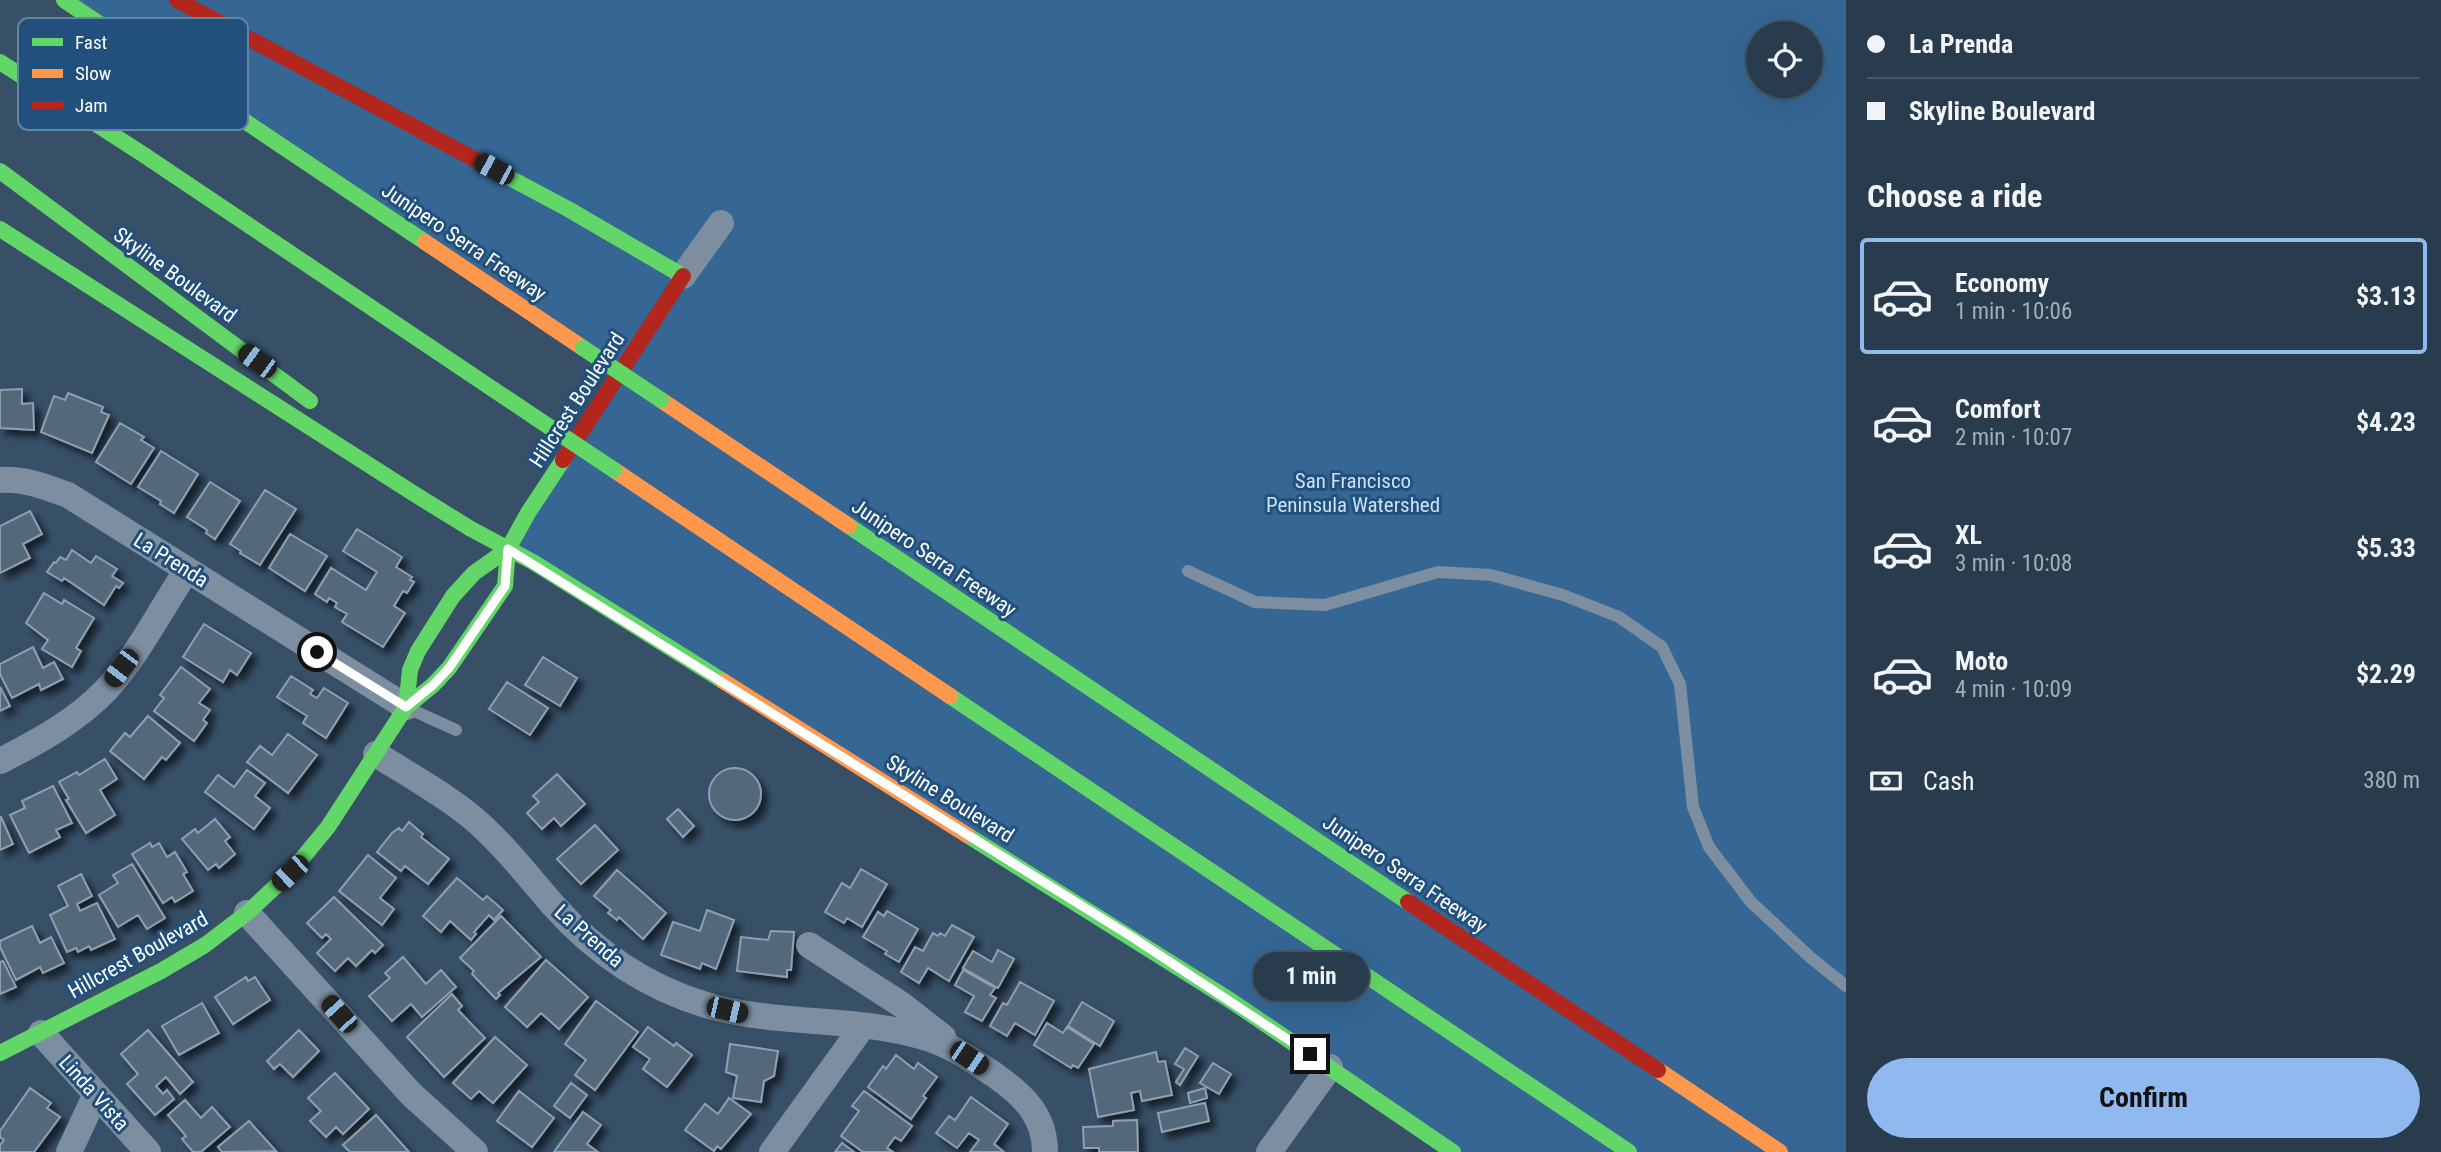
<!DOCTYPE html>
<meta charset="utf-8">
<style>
:root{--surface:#293c4e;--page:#354758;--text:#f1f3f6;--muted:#a5adb6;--line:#455666;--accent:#90b9f0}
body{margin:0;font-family:"Roboto Condensed",sans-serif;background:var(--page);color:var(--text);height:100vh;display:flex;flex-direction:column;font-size:26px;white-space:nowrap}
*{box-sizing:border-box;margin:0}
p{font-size:23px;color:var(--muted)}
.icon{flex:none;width:38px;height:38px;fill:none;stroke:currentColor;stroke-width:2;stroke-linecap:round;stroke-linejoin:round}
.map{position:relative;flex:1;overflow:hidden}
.panel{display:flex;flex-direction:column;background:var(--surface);width:595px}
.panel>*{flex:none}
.hud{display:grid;align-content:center;height:154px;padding:0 21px;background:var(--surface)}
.fabs{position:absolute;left:1746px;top:21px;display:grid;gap:14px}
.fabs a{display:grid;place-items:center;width:77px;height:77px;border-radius:50%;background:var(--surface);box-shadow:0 7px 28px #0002,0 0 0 2px var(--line);font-size:35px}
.end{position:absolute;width:32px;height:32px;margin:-16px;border:9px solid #fff;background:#111;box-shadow:0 0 0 4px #111}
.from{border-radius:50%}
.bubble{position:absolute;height:49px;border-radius:24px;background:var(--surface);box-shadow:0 7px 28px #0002,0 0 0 2px var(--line);font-size:23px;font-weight:700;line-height:49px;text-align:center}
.car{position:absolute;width:21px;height:42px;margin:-21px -10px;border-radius:9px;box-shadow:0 0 5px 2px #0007;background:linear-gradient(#222 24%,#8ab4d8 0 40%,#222 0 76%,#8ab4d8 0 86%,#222 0)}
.hud b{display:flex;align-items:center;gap:24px;height:66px;font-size:26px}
.hud b+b{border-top:2px solid var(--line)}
.hud i{width:18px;height:18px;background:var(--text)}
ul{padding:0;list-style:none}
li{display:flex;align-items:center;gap:21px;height:116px;margin:0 14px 10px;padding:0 7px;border:4px solid transparent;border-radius:7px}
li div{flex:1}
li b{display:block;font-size:26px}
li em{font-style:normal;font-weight:700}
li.on{border-color:var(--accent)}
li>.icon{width:63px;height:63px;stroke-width:1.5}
h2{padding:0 21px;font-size:32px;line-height:84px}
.pay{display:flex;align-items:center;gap:18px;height:77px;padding:0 21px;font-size:26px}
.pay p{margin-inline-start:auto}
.primary-button{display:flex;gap:14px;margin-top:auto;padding:14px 21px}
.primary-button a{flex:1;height:80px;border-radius:42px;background:var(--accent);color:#111;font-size:28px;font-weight:700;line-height:80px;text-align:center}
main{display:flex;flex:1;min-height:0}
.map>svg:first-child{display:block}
.green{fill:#356694;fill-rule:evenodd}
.building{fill:#52677a;stroke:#909fae;stroke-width:2;filter:url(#shadow)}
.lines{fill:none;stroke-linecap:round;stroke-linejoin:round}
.lane{stroke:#7c8e9f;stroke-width:12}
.street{stroke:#7c8e9f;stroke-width:26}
.fast{stroke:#63d668;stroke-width:16}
.slow{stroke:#ff974d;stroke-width:16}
.jam{stroke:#b3261e;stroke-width:16}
.fast-bridge{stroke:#63d668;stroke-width:16}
.route{stroke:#fff;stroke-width:9}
.labels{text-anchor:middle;stroke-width:6;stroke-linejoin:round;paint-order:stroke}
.street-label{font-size:21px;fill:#fff;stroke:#22507d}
.park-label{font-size:21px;fill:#cae0f5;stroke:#22507d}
.key{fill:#22507d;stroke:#6484a4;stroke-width:2}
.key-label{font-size:19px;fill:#fff}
</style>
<main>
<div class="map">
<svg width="1846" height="1152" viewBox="0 0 1846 1152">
<defs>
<filter id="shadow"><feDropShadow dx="6" dy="6" stdDeviation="3.5" flood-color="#0009"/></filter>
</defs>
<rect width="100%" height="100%" fill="#375068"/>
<path class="green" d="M64,0H1846V1152H1453L501,549L620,373ZM1759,33H1811V86H1759Z"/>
<path class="building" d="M22,389V404L33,403L34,430L0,428V390Z
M68,393L103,407L101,412L109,415L92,453L41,432L54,396L65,400Z
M120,423L144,437L141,440L154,448L131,484L96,462Z
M161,451L198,474L174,513L160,504L161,501L138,487Z
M210,482L240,501L215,539L206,533L207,530L187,517Z
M265,490L296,509L260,565L240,553L241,551L230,544Z
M30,511L42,534L23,544L30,558L0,573V526Z
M357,529L402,557L396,567L412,577L410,580L414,582L407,593L403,591L394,606L405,613L383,647L342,622L347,614L335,607L337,603L329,598L327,602L315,594L331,568L366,590L377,572L343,551Z
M290,534L327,556L305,591L269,568Z
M72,550L91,563L96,556L117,569L112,576L123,583L119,588L116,586L104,605L64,578L62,581L47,572L54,562L56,563L60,557L66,560Z
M44,593L62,604L64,600L94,618L76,648L81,651L72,667L42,649L48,640L26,623Z
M204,624L251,653L237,675L230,670L223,682L183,657Z
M33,647L43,668L54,662L63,679L41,690L39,684L12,698L0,674V664Z
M543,657L577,678L560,706L525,685Z
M181,667L210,689L199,703L210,710L203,720L207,723L194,741L154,711L164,698L160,695Z
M291,676L313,690L310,694L317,698L324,688L348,703L326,738L303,723L307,716L277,697Z
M507,682L548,708L530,735L489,709Z
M0,687L10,706L0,711Z
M148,716L180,743L166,760L162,757L144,779L110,751L125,733L130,737Z
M288,734L317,755L288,793L247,762L260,746L272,755Z
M105,759L117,779L100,790L115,815L86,833L66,800L69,799L59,782L77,772L79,775Z
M709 794a26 26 0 1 1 52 0a26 26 0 1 1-52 0Z
M247,770L265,783L255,796L270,808L254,829L205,792L218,775L234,787Z
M557,774L585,804L561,826L554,818L542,829L527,813L539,802L533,796Z
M53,786L72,823L56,830L60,837L29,853L10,815L25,808L22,801Z
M678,809L694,826L683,837L667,819Z
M1,817L13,844L0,850V818Z
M215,819L230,837L225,841L235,854L219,868L216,864L208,870L182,839L195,829L198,833Z
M409,822L423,834L421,837L449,859L428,884L405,866L401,871L377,852L392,833L399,828L402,831Z
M595,825L618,850L581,884L557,859Z
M150,843L152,847L159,843L167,857L175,852L187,872L183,874L193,891L175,902L172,897L163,903L132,854Z
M368,855L396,878L380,898L394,909L382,925L339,891Z
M132,864L165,918L147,929L138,915L118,927L99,895L118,883L113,875Z
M861,869L887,884L862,927L847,918L844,923L825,912L842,883L850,888Z
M617,870L666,913L643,939L619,917L617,920L608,913L611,910L594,896Z
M81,874L92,896L77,904L80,911L97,903L115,939L91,950L89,946L78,952L76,948L67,952L50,915L68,906L58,886Z
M457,878L483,900L487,896L503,910L494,920L489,915L474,932L476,934L471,940L450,921L441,932L423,916Z
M334,897L383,945L375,953L372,950L356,966L348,958L335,971L317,953L331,939L326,934L322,938L307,923Z
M707,910L734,920L716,969L702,963L700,969L661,955L673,922L700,931Z
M887,911L918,929L899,962L885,954L887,951L863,937L878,912L884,916Z
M501,916L541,957L498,993L500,995L496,999L472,974L474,971L460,958Z
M952,925L974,937L949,981L928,968L919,983L901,972L915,947L923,951L933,933L938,936L940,933L945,936Z
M32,926L40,943L51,937L64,963L43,973L40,967L16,980L0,947V941Z
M771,931L794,932L791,970H787V977L737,971L741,937L768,940Z
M998,950L1014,959L998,988L963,968L973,951L992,962Z
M403,957L426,984L441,970L456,987L422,1017L411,1004L392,1021L369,996L390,978L385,973Z
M546,960L588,997L559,1029L541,1013L527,1027L505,1007Z
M3,961L16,987L0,994V962Z
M963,970L995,988L990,995L996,998L982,1021L965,1012L974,996L955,985Z
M246,977L248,981L255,977L270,1000L233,1024L215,997Z
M1020,982L1054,1001L1035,1035L1015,1023L1007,1036L990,1026L1003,1003L1007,1005Z
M452,994L462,1006L458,1010L485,1038L444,1077L407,1037Z
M596,1001L638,1032L595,1090L575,1075L586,1060L565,1044Z
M1082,1002L1114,1021L1100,1046L1068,1026Z
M202,1003L219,1033L179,1055L162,1026Z
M1047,1023L1063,1033L1067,1027L1094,1044L1078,1068L1073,1065L1071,1068L1034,1045Z
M648,1027L674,1046L676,1043L692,1055L667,1087L643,1069L650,1059L633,1047Z
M148,1030L193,1082L180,1094L166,1077L156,1086L163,1094L167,1090L174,1099L155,1115L127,1084L138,1074L121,1054Z
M299,1030L319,1051L293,1077L280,1064L274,1069L267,1061Z
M495,1037L527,1065L493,1103L479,1091L471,1099L453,1083Z
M730,1044L778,1051L774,1076L764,1081L761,1102L733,1098L737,1076L726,1072Z
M1185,1048L1198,1056L1180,1085L1176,1082L1184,1069L1175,1064Z
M1156,1052L1158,1062L1165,1061L1172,1095L1142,1101L1140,1091L1131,1093L1134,1110L1098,1117L1089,1069Z
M896,1055L914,1069L918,1063L937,1077L923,1096L926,1098L911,1119L868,1087L883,1066L886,1069Z
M1213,1063L1231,1074L1219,1094L1200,1083Z
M335,1073L369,1109L343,1134L336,1127L326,1137L310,1121L321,1111L308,1098Z
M571,1083L587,1095L570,1118L554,1106Z
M30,1088L51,1103L47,1108L60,1117L34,1152H0V1145L4,1140L0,1137V1131Z
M1205,1088L1207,1098L1190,1103L1188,1093Z
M519,1091L554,1118L532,1147L497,1121Z
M864,1091L912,1126L901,1141L895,1137L887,1148L893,1152H863L841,1136L859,1111L852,1106Z
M971,1097L1008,1124L994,1144L1004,1152H970L979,1140L969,1133L957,1148L936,1133L949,1116L955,1120Z
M729,1098L751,1114L721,1149L717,1146L714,1151L685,1130L705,1104L718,1114Z
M185,1100L201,1118L212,1107L230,1127L201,1152H193L182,1139L186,1136L168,1115Z
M1205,1103L1209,1121L1162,1132L1158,1113Z
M583,1112L601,1125L587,1144L598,1152H554Z
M376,1115L409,1152H350L343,1145Z
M1137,1120L1138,1152H1099V1148H1084L1083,1127L1113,1126V1121Z
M249,1121L276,1151L222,1152L218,1147Z
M842,1143L854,1152H835Z"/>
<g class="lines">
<path class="lane" d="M1188,571L1255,602L1325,605L1438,572L1491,575L1563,595L1619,617L1662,647L1680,684L1693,807L1709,847L1751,902L1811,958L1846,986
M410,709L456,730"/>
<path class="street" d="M683,276L721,223
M0,480C24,478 46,487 68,495L406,707
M376,754C409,775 444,794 474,819C503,844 527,875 553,905C594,951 646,987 706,1005C778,1026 856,1016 927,1038C951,1045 975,1062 996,1076C1024,1096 1045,1116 1045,1152
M0,761C38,742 76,721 106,690C138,655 161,609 187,570
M247,913L411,1094L475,1152
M809,945L902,1005L943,1037
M41,1033L148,1152
M69,1152L96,1094
M772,1152L863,1026
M1269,1152L1330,1067"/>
<path class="fast" d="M64,0L425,242
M0,62L144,155L536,418
M478,161L568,209L683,276
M0,171L310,401
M0,229L416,495L471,529L533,562L723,681
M849,526L1408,902
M950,696L1629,1152
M406,707L410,670L418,651L453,596L474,573L508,549
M967,835L1230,1000L1453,1152
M0,1053L161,971L205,945L247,913L290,873L328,827L406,707L433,685L449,668L505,586L508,549L528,513L563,460"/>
<path class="slow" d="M425,242L583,348
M661,400L849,526
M614,470L950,696
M723,681L967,835
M1658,1070L1780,1152"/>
<path class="jam" d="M177,0L478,161
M563,460L683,276
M1408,902L1658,1070"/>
<path class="fast-bridge" d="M583,348L661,400
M536,418L614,470"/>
</g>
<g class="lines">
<path class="route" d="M317,652L406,707L433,685L449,668L505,586L508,549L1132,937L1310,1054"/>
</g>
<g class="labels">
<g class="street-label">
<text transform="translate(464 242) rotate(34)" y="7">Junipero Serra Freeway</text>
<text transform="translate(175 275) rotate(36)" y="7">Skyline Boulevard</text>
<text transform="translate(577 400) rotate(-57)" y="7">Hillcrest Boulevard</text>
<text transform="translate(934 558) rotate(34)" y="7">Junipero Serra Freeway</text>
<text transform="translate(171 560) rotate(32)" y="7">La Prenda</text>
<text transform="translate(950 799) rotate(32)" y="7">Skyline Boulevard</text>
<text transform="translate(1405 874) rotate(34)" y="7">Junipero Serra Freeway</text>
<text transform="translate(589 936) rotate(41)" y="7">La Prenda</text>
<text transform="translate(138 955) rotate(-29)" y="7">Hillcrest Boulevard</text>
<text transform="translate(94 1093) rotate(48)" y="7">Linda Vista</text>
</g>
<g class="park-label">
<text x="1353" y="488">San Francisco<tspan x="1353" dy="24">Peninsula Watershed</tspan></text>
</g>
</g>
<rect x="18" y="18" width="230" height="112" rx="10" class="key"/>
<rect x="32" y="38" width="31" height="8" fill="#63d668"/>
<rect x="32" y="69" width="31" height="9" fill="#ff974d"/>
<rect x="32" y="101" width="31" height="8" fill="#b3261e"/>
<g class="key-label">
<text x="75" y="49">Fast</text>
<text x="75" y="80">Slow</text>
<text x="75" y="112">Jam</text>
</g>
</svg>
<div class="fabs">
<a><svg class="icon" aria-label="locate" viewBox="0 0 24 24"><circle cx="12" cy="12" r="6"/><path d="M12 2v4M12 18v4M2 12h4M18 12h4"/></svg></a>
</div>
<i class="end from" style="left:317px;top:652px"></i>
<i class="end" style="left:1310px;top:1054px"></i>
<div class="bubble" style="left:1253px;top:952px;width:116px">1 min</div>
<i class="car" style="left:494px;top:169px;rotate:298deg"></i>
<i class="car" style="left:257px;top:361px;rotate:306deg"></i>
<i class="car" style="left:121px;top:668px;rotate:217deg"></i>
<i class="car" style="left:290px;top:873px;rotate:227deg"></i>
<i class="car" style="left:727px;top:1010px;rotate:103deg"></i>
<i class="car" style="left:339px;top:1014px;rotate:318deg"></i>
<i class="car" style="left:969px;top:1058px;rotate:124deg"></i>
</div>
<section class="panel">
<div class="hud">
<b><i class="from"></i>La Prenda</b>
<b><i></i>Skyline Boulevard</b>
</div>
<h2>Choose a ride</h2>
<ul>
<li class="on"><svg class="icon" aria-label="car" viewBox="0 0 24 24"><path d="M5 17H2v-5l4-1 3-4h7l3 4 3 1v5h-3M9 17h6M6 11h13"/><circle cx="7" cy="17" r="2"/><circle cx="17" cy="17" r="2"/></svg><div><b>Economy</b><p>1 min · 10:06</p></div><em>$3.13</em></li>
<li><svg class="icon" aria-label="car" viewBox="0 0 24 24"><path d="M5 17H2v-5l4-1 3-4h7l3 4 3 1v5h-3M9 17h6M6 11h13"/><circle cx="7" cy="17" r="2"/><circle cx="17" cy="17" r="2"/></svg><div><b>Comfort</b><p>2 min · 10:07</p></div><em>$4.23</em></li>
<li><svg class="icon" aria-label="car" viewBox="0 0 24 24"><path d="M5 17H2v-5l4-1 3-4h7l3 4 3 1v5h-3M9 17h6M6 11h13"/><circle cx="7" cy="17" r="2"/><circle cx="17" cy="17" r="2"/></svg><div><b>XL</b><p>3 min · 10:08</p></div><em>$5.33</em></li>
<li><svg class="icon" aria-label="car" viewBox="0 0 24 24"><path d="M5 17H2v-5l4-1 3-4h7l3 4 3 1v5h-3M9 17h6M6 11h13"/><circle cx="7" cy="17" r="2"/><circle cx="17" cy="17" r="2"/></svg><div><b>Moto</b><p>4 min · 10:09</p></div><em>$2.29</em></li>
</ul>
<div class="pay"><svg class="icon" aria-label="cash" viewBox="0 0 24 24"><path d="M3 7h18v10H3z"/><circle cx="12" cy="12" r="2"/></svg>Cash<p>380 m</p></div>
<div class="primary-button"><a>Confirm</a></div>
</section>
</main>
